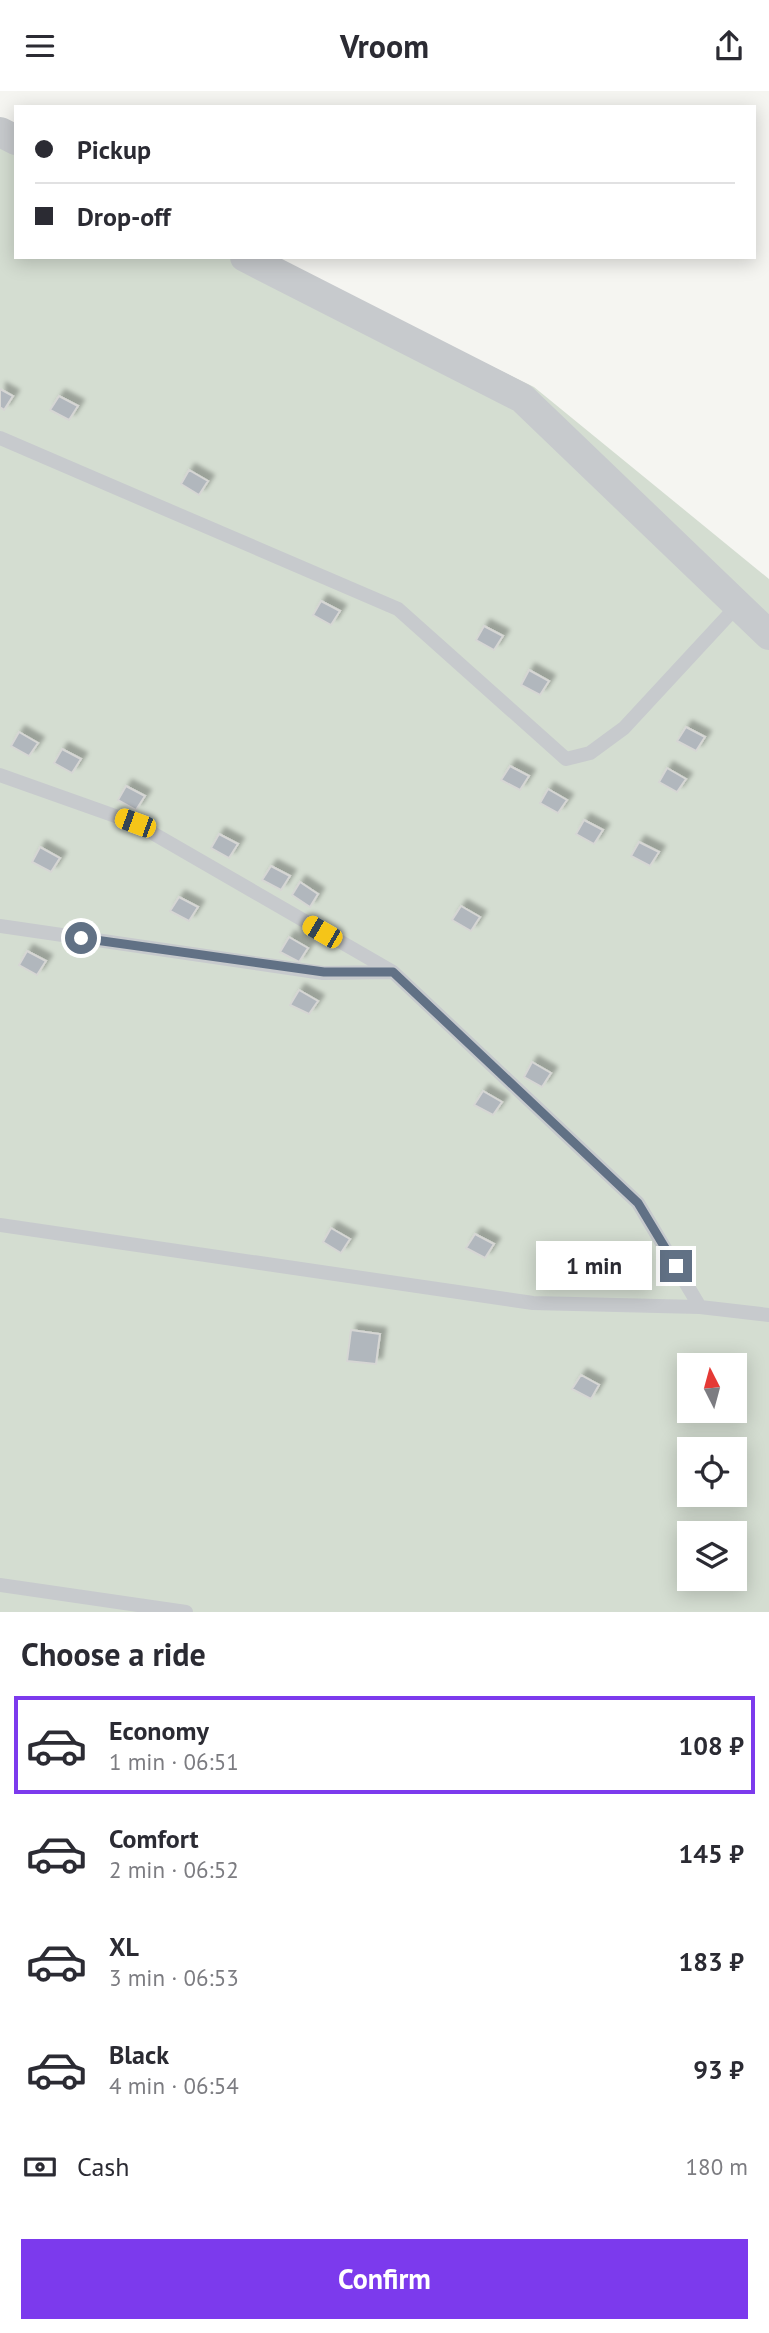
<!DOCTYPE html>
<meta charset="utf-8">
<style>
:root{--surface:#fff;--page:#f2f2f3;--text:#2b2b33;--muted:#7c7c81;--line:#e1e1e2;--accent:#7c3aed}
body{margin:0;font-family:"PT Sans",sans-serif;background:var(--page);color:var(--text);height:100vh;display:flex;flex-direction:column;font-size:26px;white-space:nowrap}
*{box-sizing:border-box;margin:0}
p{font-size:23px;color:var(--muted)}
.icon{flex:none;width:38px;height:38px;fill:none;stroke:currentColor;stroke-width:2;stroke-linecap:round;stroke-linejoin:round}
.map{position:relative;height:1521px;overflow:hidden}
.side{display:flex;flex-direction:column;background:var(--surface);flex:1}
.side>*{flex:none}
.banner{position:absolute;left:14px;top:14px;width:742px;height:154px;border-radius:0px;box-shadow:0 4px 18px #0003;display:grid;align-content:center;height:154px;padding:0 21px;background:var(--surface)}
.needle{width:46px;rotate:354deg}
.fabs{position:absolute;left:677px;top:1262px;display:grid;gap:14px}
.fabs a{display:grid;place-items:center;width:70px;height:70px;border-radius:0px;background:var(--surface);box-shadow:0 4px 18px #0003;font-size:35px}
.end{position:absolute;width:32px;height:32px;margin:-16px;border:9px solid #617185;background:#fff;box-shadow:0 0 0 4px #fff}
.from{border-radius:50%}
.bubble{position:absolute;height:49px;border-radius:0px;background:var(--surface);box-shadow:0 4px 18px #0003;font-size:23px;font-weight:600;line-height:49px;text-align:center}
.car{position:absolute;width:21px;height:42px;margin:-21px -10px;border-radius:9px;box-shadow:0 0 5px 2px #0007;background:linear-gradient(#f5c518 24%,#345 0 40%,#f5c518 0 76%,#345 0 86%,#f5c518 0)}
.banner b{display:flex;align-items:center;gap:24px;height:66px;font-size:26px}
.banner b+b{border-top:2px solid var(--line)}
.banner i{width:18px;height:18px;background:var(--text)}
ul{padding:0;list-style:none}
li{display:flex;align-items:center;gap:21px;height:98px;margin:0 14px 10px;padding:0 7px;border:4px solid transparent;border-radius:0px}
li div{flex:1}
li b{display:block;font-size:26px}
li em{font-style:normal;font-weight:600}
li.selected{border-color:var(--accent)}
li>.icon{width:63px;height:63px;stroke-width:1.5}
h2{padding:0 21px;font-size:32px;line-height:84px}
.pay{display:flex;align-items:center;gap:18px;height:77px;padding:0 21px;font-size:26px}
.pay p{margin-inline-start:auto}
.primary-button{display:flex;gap:14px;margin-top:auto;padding:14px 21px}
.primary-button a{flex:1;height:80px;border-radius:0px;background:var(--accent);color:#fff;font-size:28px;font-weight:600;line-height:80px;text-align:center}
header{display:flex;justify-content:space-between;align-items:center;height:91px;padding:0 21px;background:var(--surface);font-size:32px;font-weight:600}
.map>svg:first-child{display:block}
.green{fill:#d4ddd1;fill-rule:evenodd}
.building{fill:#b1b7bd;stroke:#d6d6d4;stroke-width:2;filter:url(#shadow)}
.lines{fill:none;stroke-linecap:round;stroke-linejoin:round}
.service{stroke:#c7cacd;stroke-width:14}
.minor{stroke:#c7cacd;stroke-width:30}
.route{stroke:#617185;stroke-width:9}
</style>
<header><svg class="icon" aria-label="menu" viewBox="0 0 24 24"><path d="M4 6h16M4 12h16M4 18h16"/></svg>Vroom<svg class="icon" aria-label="share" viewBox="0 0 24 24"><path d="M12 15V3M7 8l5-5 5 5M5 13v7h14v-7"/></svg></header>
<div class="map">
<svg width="769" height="1521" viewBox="0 0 769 1521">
<defs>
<filter id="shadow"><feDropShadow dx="6" dy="-6" stdDeviation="2" flood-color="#0004"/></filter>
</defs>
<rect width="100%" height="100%" fill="#f5f5f1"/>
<path class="green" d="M0,37L16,44V166H267L534,296L769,488V1521H0ZM690,1274H735V1320H690ZM690,1358H735V1404H690ZM690,1442H735V1488H690Z"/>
<path class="building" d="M0,298L13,305L4,319L0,316Z
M59,305L78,315L69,329L50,319Z
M189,379L208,390L199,404L181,393Z
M321,510L340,520L331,534L313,524Z
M484,535L503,545L494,559L476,549Z
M529,579L549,590L540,604L521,594Z
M686,636L705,646L696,660L677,650Z
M19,641L38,652L29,665L11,655Z
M62,658L81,668L72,682L54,672Z
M510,675L529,685L520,699L501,689Z
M667,677L686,688L677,701L659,691Z
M126,695L145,705L136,719L118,709Z
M548,698L567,709L558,722L540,712Z
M584,729L603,739L594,753L576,743Z
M219,743L238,753L229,767L211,757Z
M639,751L659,761L650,775L631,765Z
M40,756L60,767L51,781L32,771Z
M271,775L290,785L281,799L262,789Z
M300,791L318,803L310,816L292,804Z
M179,806L198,816L189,830L170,820Z
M461,815L480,826L471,840L452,829Z
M289,846L308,857L299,871L280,861Z
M27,860L46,870L37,884L19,874Z
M299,899L318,910L309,923L290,914Z
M532,971L551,982L542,996L524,986Z
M483,1000L502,1011L493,1024L474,1014Z
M331,1137L350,1148L341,1162L323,1151Z
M475,1143L494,1153L485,1167L466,1157Z
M351,1239L380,1243L376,1273L347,1270Z
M581,1284L599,1294L591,1308L572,1298Z"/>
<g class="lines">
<path class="service" d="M0,347L398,518L566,668L590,662L624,637L737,515
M0,684L135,732L393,881L638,1112L700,1216
M0,835L323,882L391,881
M0,1134L533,1212L700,1216L769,1224
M0,1494L186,1521"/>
<path class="minor" d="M0,41L16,49
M245,166L522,307L769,544"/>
</g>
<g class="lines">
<path class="route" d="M81,847L324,881H393L638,1112L676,1175"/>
</g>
</svg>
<div class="fabs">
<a><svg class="needle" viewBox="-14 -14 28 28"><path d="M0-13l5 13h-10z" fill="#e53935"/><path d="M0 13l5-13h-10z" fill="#7c7c81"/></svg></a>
<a><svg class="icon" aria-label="locate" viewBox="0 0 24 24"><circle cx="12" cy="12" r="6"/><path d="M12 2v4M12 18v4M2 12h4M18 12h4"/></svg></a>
<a><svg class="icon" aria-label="layers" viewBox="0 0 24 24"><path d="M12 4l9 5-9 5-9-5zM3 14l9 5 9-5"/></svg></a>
</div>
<i class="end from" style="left:81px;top:847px"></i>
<i class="end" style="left:676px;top:1175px"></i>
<div class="bubble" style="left:536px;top:1150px;width:116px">1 min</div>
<i class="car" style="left:135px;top:732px;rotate:290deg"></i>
<i class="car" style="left:322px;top:841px;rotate:300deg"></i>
<div class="banner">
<b><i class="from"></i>Pickup</b>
<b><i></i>Drop-off</b>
</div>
</div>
<section class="side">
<h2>Choose a ride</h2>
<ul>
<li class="selected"><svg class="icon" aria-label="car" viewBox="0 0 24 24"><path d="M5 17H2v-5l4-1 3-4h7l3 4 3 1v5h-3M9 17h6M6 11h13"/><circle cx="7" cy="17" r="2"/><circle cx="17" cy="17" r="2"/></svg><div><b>Economy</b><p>1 min · 06:51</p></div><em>108 ₽</em></li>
<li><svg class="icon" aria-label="car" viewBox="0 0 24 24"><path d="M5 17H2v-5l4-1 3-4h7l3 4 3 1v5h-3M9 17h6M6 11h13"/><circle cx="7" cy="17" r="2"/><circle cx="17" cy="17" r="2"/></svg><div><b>Comfort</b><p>2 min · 06:52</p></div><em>145 ₽</em></li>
<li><svg class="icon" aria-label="car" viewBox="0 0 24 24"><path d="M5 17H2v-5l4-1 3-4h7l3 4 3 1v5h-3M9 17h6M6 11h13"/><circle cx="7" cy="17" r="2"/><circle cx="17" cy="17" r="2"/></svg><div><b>XL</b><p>3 min · 06:53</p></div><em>183 ₽</em></li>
<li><svg class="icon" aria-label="car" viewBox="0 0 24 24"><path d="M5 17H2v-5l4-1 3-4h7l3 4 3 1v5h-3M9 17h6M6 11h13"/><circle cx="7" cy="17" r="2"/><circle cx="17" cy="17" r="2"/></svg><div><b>Black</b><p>4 min · 06:54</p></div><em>93 ₽</em></li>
</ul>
<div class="pay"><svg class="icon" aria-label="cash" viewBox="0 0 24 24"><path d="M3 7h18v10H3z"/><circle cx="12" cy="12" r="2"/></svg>Cash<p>180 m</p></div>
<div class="primary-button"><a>Confirm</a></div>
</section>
